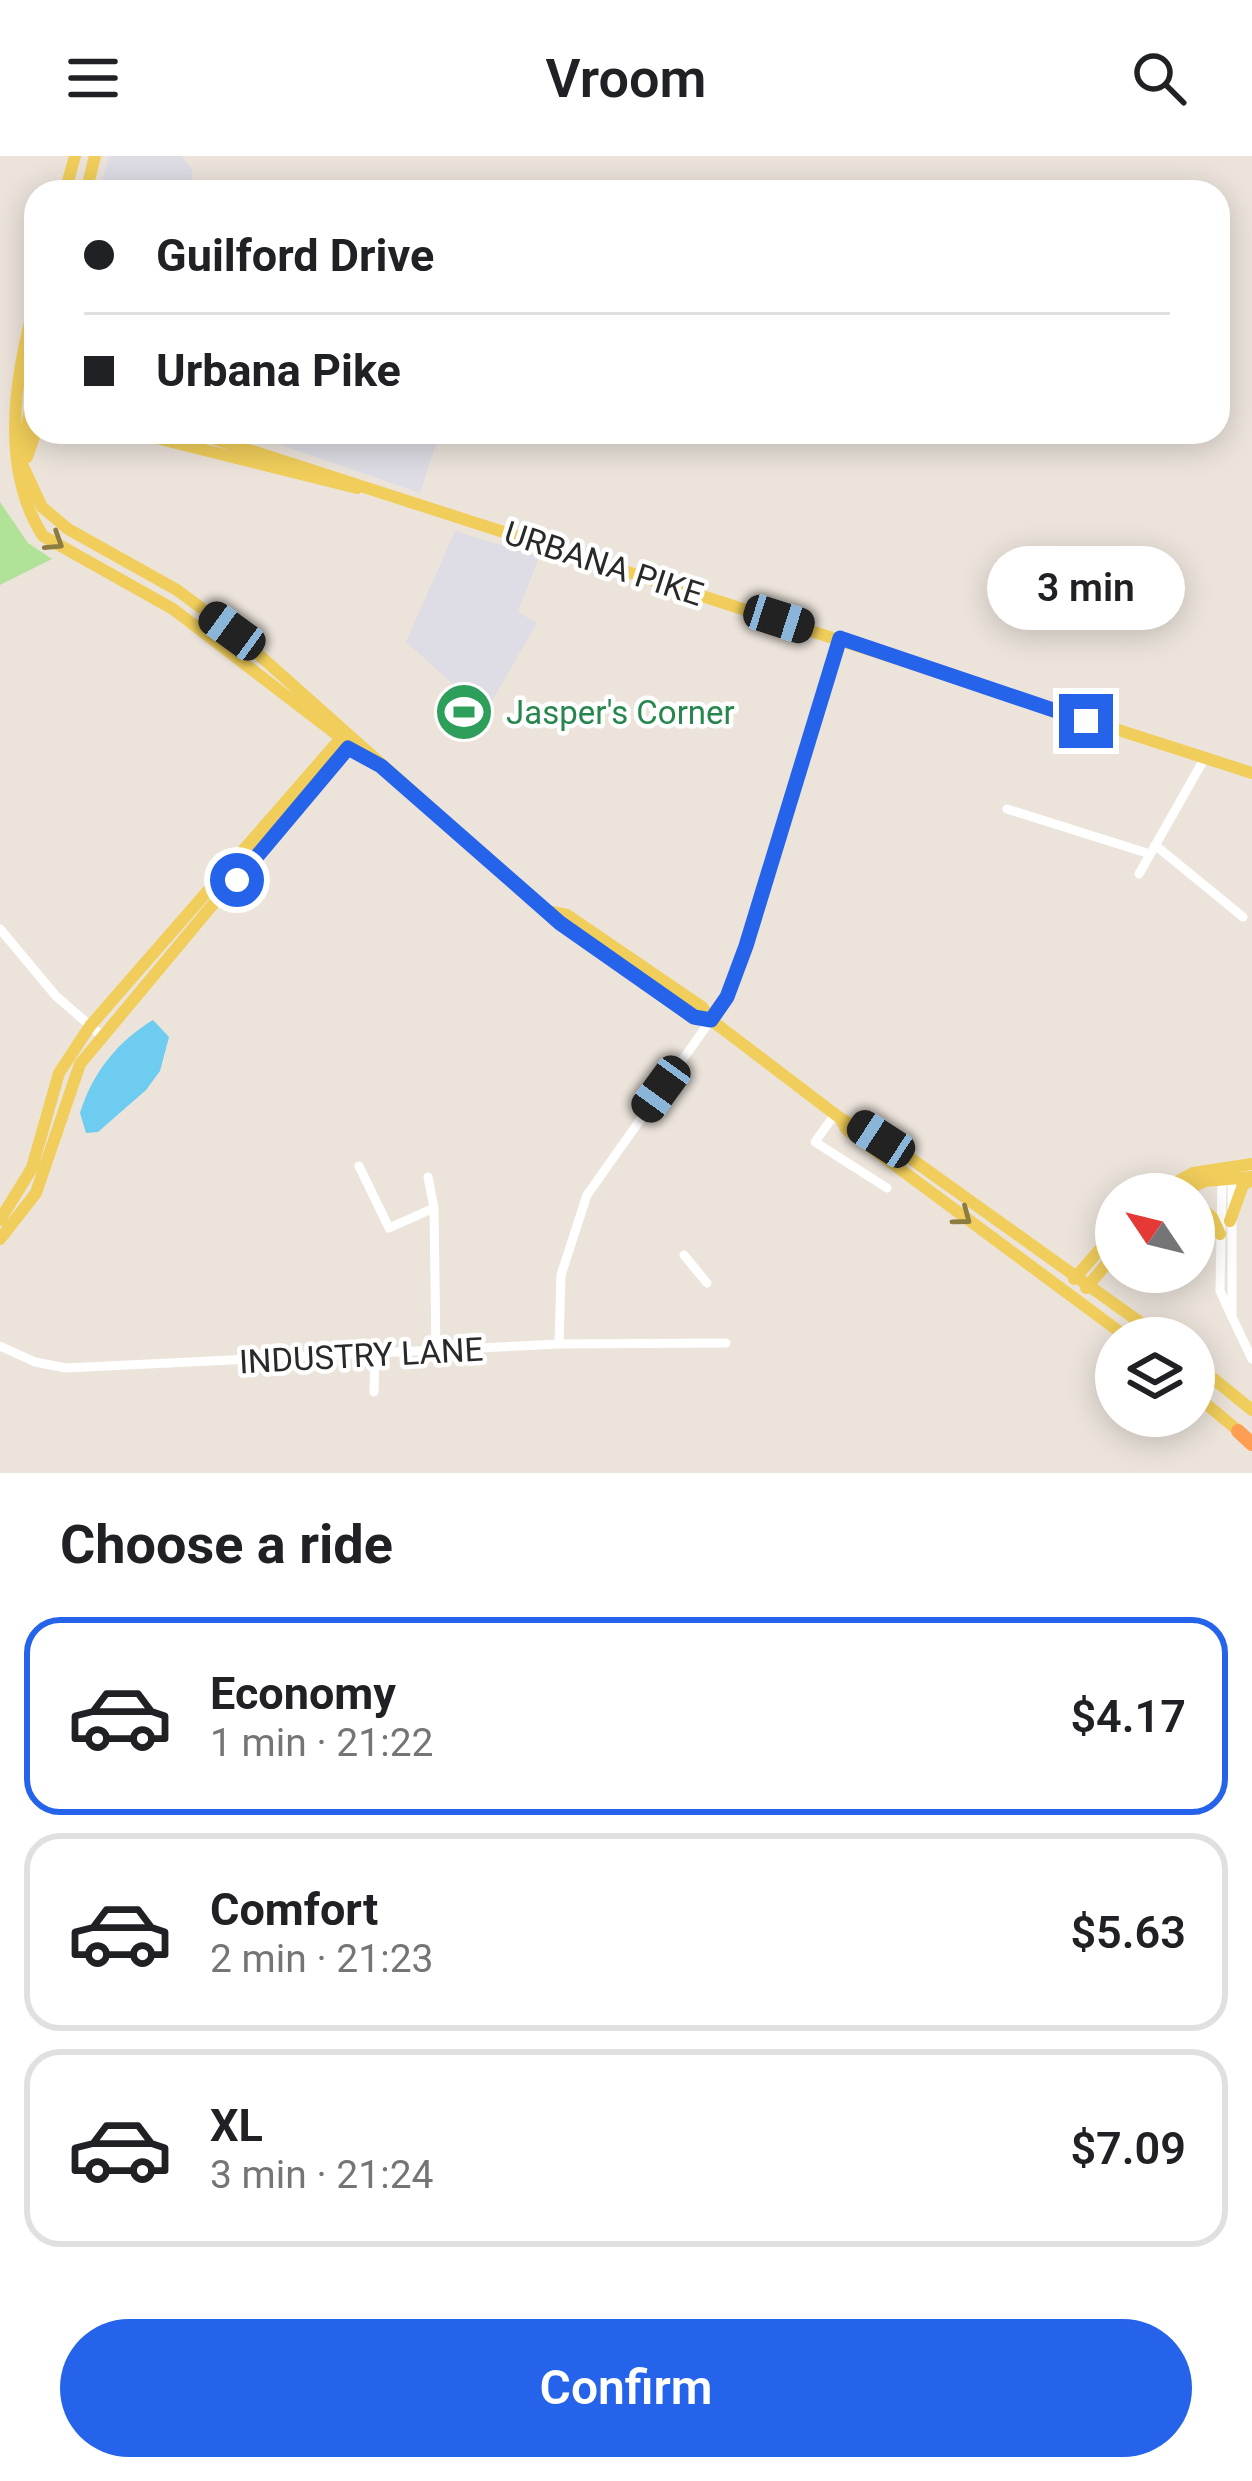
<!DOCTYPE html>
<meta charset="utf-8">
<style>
:root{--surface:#fff;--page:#f6f6f6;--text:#202124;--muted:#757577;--line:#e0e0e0;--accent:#2563eb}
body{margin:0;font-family:Roboto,sans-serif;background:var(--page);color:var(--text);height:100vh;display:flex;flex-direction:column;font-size:45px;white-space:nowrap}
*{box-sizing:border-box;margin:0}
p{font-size:39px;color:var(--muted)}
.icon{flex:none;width:66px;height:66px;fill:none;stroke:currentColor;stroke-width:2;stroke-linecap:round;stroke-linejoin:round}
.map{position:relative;height:1317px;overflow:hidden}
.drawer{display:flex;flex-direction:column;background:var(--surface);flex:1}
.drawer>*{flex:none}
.banner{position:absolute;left:24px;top:24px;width:1206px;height:264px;border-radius:36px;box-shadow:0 6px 30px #0003;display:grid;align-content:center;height:264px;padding:0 60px;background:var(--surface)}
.needle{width:78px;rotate:305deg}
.controls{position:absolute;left:1095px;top:1017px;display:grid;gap:24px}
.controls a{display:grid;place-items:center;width:120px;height:120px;border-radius:50%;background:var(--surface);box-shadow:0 6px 30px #0003;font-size:60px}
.end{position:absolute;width:54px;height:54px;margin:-27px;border:15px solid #2563eb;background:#fff;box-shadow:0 0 0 6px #fff}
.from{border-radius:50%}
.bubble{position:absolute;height:84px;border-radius:42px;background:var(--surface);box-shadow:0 6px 30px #0003;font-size:39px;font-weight:600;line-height:84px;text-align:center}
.car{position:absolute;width:36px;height:72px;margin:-36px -18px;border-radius:15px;box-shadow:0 0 9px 3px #0007;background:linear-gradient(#222 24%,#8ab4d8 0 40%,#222 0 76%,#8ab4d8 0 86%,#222 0)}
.banner b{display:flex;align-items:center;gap:42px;height:114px;font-size:45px}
.banner b+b{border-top:3px solid var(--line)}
.banner i{width:30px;height:30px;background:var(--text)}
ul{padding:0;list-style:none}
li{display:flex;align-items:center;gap:36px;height:198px;margin:0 24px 18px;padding:0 36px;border:6px solid var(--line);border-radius:36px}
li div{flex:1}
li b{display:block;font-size:45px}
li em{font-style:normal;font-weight:600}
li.selected{border-color:var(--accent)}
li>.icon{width:108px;height:108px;stroke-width:1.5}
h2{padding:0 60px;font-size:54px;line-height:144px}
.cta{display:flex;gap:24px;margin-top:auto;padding:24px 60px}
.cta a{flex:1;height:138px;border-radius:72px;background:var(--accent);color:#fff;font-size:48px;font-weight:600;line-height:138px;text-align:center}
header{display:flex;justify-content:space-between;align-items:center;height:156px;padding:0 60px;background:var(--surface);font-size:54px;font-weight:600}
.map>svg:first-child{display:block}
.industrial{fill:#dedce4}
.green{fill:#b0e397}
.water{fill:#6dccef}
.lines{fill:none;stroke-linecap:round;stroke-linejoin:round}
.minor{stroke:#fff;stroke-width:9}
.major{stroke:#f1ce5b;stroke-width:12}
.highway{stroke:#fe9e53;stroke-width:14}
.oneway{stroke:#8d7c42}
.route{stroke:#2563eb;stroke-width:15}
.labels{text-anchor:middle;stroke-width:9;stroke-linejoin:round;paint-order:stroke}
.street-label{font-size:33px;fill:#292929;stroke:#fff}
.leisure-label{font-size:33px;fill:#27864d;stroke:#fff;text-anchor:start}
</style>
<header><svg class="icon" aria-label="menu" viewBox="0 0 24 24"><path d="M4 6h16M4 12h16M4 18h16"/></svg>Vroom<svg class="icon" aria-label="search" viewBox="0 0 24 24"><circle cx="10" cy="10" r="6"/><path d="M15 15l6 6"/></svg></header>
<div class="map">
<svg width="1252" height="1317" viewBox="0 0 1252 1317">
<rect width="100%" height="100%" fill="#ece4db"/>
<path class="industrial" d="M109,0H181L192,14L193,36H99Z
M264,276H440L420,337L261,282Z
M455,375L539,401L518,456L537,467L485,557L406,486Z"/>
<path class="green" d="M0,346L28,387L52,403L0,429Z"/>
<path class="water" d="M153,864L169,881L160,915L146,934L98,976L86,977L80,957C92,917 118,885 153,864Z"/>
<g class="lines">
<path class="minor" d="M1007,653L1150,698
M1155,689L1243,761
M1139,718L1203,605
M0,773L56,840L102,880
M835,958L815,986L887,1032
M359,1010L389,1072L434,1052
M1222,1020L1220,1135L1232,1161
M428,1021L434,1052L436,1196
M1232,1022V1161L1252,1203
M684,1099L707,1127
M559,1188L561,1119L587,1039L727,841L840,482
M0,1190L35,1206L66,1212L559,1188L726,1187
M374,1236L375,1199"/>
<path class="major" d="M65,36L75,0
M86,36L95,0
M36,143C14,222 0,313 43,380L173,453L370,604
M36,225L20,304L42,351L68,373L177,434L232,475L560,767L694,861L711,864
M132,276L357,332
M193,276L1252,617
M27,301L36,275
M552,756L567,759L702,851L711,864L840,962L910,1002L1162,1182
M840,962L846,973L1128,1182
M1154,1038L1193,1017L1252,1008
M1176,1038L1205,1025L1252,1021
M1194,1046L1212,1061L1220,1078
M0,1064L32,1012L59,917L90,870L341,582
M1230,1065L1243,1029L1252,1024
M0,1083L36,1037L80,908L349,585
M1074,1123L1116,1075
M1086,1132L1116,1097
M1194,1207L1252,1254
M1194,1238L1246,1281"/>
<path class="highway" d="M1238,1275L1252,1288"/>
</g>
<defs><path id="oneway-chevron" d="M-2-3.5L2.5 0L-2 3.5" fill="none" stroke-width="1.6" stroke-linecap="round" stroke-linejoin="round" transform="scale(3)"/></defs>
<g class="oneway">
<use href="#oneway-chevron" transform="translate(55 386) rotate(33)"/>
<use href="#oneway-chevron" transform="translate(963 1061) rotate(37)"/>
</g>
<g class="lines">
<path class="route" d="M237,724L348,592L381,610L560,767L694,861L711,864L727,841L746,790L840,482L1086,565"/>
</g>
<defs>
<g id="stadium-disc" transform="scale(3)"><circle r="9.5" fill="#2e9e5b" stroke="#fff"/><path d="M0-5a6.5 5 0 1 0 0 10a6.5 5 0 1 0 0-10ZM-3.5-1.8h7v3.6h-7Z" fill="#fff"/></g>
</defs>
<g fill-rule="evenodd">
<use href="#stadium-disc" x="464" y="556"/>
</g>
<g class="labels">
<g class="street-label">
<text transform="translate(604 407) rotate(18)" y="12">URBANA PIKE</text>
<text transform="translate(361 1199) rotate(-3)" y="12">INDUSTRY LANE</text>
</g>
<g class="leisure-label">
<text x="506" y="568">Jasper's Corner</text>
</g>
</g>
</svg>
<div class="controls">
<a><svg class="needle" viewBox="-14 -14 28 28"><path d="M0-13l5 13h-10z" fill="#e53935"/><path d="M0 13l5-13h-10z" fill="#757577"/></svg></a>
<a><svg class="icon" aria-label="layers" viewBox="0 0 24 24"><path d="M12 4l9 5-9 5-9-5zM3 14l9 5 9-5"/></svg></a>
</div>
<i class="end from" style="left:237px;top:724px"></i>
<i class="end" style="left:1086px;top:565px"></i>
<div class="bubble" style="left:987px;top:390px;width:198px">3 min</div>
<i class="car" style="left:779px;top:463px;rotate:108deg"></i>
<i class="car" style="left:232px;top:475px;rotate:306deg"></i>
<i class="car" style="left:661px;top:933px;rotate:216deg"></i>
<i class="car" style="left:881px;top:983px;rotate:303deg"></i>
<div class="banner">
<b><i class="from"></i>Guilford Drive</b>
<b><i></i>Urbana Pike</b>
</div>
</div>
<section class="drawer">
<h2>Choose a ride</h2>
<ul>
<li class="selected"><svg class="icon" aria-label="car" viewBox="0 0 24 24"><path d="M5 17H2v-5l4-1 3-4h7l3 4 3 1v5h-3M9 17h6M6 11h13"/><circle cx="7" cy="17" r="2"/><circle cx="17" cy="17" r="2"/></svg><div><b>Economy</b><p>1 min · 21:22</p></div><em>$4.17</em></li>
<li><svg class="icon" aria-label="car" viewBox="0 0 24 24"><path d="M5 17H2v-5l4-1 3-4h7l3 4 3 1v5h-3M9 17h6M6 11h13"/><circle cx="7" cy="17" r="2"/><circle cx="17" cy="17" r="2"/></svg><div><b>Comfort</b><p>2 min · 21:23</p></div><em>$5.63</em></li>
<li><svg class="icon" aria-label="car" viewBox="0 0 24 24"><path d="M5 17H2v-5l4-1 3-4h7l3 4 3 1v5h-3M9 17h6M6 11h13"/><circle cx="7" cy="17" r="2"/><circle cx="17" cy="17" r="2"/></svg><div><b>XL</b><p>3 min · 21:24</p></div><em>$7.09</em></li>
</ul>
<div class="cta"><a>Confirm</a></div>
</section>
